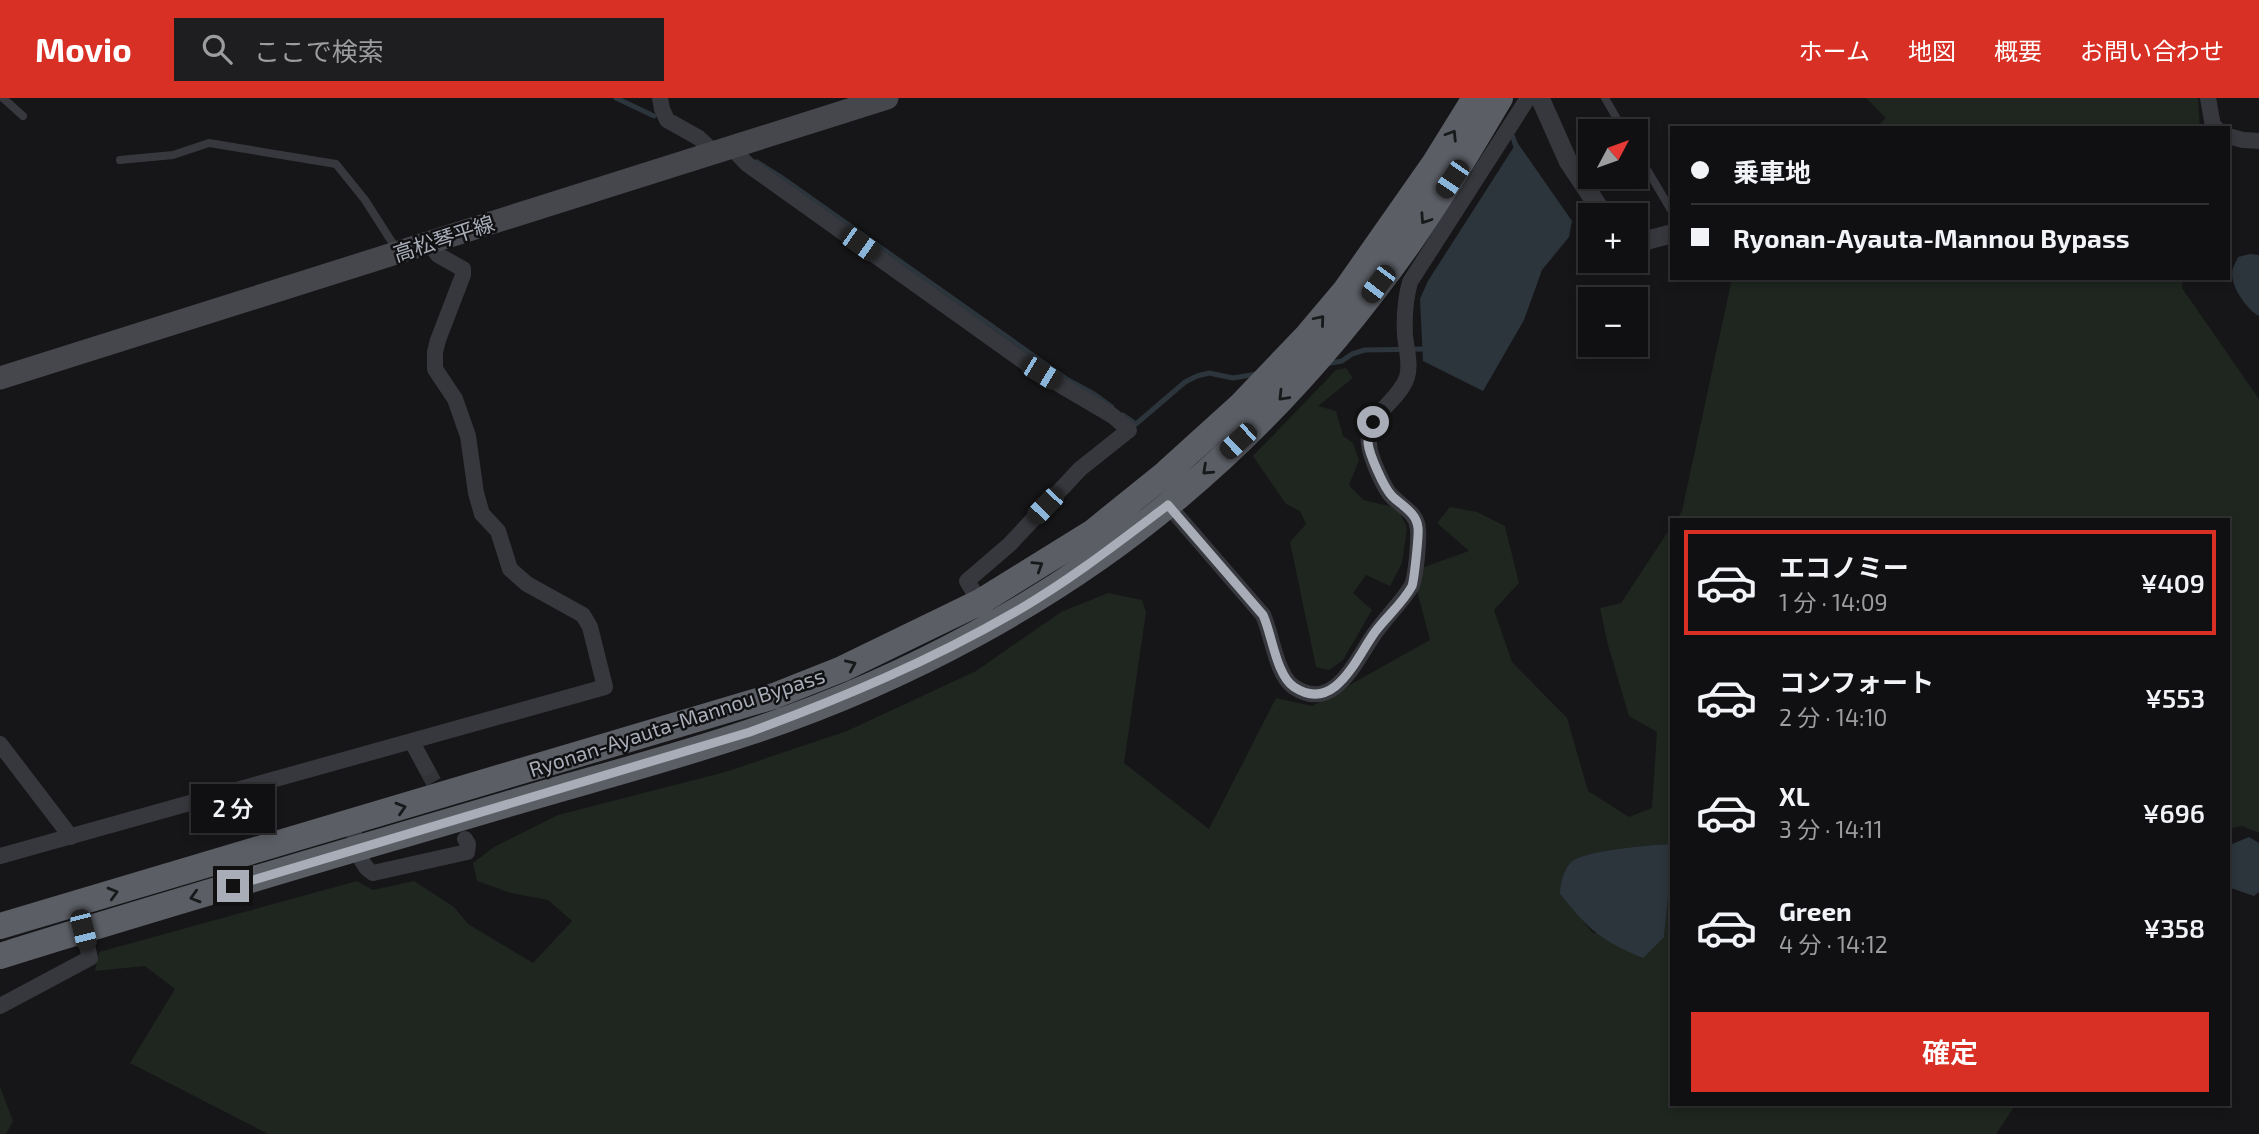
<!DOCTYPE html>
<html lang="ja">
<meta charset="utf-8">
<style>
:root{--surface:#101012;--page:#1e1e20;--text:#f1f3f6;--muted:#9c9d9f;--line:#303032;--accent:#d93025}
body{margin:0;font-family:"Exo 2","Noto Sans JP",sans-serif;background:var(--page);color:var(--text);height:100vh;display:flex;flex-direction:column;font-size:26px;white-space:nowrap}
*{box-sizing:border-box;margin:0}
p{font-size:23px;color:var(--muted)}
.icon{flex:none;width:38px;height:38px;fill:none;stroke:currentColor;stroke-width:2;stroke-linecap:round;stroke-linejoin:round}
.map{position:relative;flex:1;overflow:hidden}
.drawer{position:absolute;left:1670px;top:420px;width:560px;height:588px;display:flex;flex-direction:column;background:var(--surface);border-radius:0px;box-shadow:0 4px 10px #0003,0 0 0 2px var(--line)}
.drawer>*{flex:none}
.top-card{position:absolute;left:1670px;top:28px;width:560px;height:154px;border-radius:0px;box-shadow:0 4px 10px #0003,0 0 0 2px var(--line);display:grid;align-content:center;height:154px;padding:0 21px;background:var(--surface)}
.needle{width:46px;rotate:49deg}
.fabs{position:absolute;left:1578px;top:21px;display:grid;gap:14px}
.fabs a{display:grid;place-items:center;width:70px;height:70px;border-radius:0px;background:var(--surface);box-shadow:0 4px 10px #0003,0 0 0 2px var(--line);font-size:35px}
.end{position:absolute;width:32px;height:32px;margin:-16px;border:9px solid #a8adb8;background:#111;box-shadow:0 0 0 4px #111}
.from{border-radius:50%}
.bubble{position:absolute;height:49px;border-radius:0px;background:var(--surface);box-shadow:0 4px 10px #0003,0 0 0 2px var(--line);font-size:23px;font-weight:600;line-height:49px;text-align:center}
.car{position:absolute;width:21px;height:42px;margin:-21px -10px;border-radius:9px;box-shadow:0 0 5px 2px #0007;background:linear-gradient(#222 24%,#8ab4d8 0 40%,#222 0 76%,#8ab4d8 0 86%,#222 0)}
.top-card b{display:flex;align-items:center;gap:24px;height:66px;font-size:26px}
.top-card b+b{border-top:2px solid var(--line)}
.top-card i{width:18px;height:18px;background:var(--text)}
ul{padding:12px 0 0;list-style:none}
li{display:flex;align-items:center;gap:21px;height:105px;margin:0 14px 10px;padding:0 7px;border:4px solid transparent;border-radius:0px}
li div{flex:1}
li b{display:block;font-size:26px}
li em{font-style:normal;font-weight:600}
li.selected{border-color:var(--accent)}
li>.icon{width:63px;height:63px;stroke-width:1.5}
.action{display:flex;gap:14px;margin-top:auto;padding:14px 21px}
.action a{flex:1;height:80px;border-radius:0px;background:var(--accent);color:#fff;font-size:28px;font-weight:600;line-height:80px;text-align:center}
header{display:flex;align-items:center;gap:42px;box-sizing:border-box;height:98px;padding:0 35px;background:var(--accent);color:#fff}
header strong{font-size:33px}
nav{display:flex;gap:38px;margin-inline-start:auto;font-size:24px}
.search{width:490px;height:63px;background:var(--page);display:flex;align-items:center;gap:18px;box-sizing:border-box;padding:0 24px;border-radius:0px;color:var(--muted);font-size:26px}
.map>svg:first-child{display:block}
.green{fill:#1e261f}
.water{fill:#2c353c}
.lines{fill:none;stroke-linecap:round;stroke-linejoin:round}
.stream{stroke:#2c353c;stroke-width:5}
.minor-tunnel{stroke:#333438;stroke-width:16;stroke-dasharray:16 8;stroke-linecap:butt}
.service{stroke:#37383d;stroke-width:8}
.minor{stroke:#37383d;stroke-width:16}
.tertiary{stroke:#37383d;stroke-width:19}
.secondary{stroke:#45474d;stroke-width:23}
.trunk{stroke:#5b5e65;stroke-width:26}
.oneway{stroke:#18191b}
.route{stroke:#a8adb8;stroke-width:9}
.labels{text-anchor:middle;stroke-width:5;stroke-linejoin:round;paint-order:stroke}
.street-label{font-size:21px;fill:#a8adb8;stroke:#111113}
</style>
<header>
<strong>Movio</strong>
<div class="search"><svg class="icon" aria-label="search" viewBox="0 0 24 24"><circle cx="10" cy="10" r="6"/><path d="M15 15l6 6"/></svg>ここで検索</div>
<nav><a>ホーム</a><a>地図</a><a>概要</a><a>お問い合わせ</a></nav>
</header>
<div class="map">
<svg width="2259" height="1036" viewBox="0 0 2259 1036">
<rect width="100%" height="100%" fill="#161618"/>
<path class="green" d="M1866,0H2198L2200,30H1875L1886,20Z
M1732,180H2183L2182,190L2259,301V735L2242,728L2228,731V422H1676L1682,413Z
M1346,270L1353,280L1318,308L1336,313L1343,338L1353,345L1359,362L1349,387L1363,402L1398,410L1407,430L1402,465L1390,488L1366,477L1353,495L1372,512L1343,562L1329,572L1316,569L1290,444L1306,426L1300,413L1286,406L1253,358L1336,272Z
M1450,409L1477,414L1505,428L1519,485L1494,512L1512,564L1567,620L1588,693L1629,719L1652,710L1657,634L1629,618L1608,547L1600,510L1621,505L1671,429V746C1652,747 1582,752 1570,765C1563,773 1560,785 1560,796L1593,835L1664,838L1671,769V1006H2016L1996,1036H268L130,965L175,891L145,868L95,873L99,854L357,783L373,792L414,783L454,809L468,826L533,865L572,823L548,802L511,795L477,783L473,765L494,749L558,717L725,674L847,633L976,573L1061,514L1108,495L1142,502L1146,514L1124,665L1209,731L1276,600L1312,608L1430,542L1417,493L1424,469L1469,453L1437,425Z
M0,989L13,1023L6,1036H0Z"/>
<path class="water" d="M1517,44L1572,123L1569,139L1542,172L1524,222L1483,293L1423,263L1420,201L1428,183Z
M2250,156L2259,157V218C2246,211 2228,185 2233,170C2234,166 2237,163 2238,159Z
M2249,739L2259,745V794L2254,798L2228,789V752L2232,746Z
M1671,746V769L1664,839L1643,860C1600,842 1589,832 1560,796C1560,785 1563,774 1570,765C1582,752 1652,747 1671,746Z"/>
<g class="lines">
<path class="stream" d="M616,0L654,18
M1513,39L1517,53
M757,64L781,79L1068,282L1094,296L1112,309
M1325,266L1342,263L1352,256L1365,252L1427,251
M1123,317L1136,326L1185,284L1197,278L1209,275L1233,280L1257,276"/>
<path class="minor-tunnel" d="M426,670L458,729"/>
<path class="service" d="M3,0L23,18
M1605,0L1624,33
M1636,53L1671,112
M120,62L173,57L209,45L336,66L365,102L397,152"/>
<path class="minor" d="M660,0L662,11L667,22L699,40L715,55
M2208,0L2213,28L2216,30
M2228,38L2243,42L2259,43
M731,49L747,66L1040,275L1113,318L1129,332L1080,371L1010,446L967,483L980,504
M1168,407L1263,517C1272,536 1276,577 1294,589C1335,616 1356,561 1375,535C1386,519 1401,505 1411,489C1416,481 1419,442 1418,431C1417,413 1399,408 1389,395C1382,385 1370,359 1369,346C1365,317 1399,304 1407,279C1411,266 1406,250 1405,237C1404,218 1405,202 1410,184L1528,0
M412,644L426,670
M0,646L71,739
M352,725C356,741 357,766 373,775L467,754L468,746L465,741
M0,758L605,589L590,529L583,517L527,486L510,471L498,433L482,416L476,395L468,338L455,301L435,271V254L438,242L463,177V171L438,157L429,145
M0,908L90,860L83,832"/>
<path class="tertiary" d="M1540,0L1568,63L1604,117
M1636,141L1644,143L1671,136"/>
<path class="secondary" d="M0,280L887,0"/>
<path class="trunk" d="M0,828L774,598L842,571L980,504L1093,434L1166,375L1240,308L1307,238L1345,193L1434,66L1475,0
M0,858C169,805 339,756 508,706C589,682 670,661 750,634C901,584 1058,501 1180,397C1267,324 1344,237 1409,145C1442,98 1471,49 1500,0"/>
</g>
<defs><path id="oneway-chevron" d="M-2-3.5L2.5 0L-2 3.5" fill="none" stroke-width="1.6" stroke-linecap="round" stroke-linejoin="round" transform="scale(1.75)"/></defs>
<g class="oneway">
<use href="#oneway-chevron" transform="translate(1452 37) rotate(-58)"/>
<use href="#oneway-chevron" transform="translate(1425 121) rotate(124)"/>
<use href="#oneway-chevron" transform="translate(1320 222) rotate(-50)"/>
<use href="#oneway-chevron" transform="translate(1283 298) rotate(134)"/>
<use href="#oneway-chevron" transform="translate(1207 372) rotate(137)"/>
<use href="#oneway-chevron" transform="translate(1038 468) rotate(-32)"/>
<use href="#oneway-chevron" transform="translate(851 567) rotate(-24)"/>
<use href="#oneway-chevron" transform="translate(401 710) rotate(-17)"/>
<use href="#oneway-chevron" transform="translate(113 795) rotate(-16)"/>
<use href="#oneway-chevron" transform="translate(195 799) rotate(164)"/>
</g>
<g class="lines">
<path class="route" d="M233,788L750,634C842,600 930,563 1015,514C1069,483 1119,444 1168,407L1263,517C1272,536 1276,577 1294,589C1335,616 1356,560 1375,534C1386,519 1403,505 1412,488C1414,483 1419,437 1418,430C1417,415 1402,408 1392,398C1384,390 1369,356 1368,345C1368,338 1371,330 1373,324"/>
</g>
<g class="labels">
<g class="street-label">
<text transform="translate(444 141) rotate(-18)" y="7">高松琴平線</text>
<text transform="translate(677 625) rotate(-18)" y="7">Ryonan-Ayauta-Mannou Bypass</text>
</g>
</g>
</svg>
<div class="fabs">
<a><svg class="needle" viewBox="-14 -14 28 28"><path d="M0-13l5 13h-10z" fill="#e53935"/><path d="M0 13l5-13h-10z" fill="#9c9d9f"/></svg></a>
<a>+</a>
<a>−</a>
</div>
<i class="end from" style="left:1373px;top:324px"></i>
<i class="end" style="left:233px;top:788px"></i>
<div class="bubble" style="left:191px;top:686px;width:84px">2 分</div>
<i class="car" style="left:1452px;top:81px;rotate:214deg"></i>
<i class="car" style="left:860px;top:146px;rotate:125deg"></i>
<i class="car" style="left:1378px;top:186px;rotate:217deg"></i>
<i class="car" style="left:1041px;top:275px;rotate:121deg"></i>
<i class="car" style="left:1238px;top:343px;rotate:227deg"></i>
<i class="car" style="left:1045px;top:408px;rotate:224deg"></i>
<i class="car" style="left:83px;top:832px;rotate:166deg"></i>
<div class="top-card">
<b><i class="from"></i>乗車地</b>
<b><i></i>Ryonan-Ayauta-Mannou Bypass</b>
</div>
<section class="drawer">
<ul>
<li class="selected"><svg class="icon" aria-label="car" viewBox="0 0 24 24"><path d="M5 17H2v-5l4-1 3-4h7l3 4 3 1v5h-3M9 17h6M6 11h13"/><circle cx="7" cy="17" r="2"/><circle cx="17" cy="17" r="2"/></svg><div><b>エコノミー</b><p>1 分 · 14:09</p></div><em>¥409</em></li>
<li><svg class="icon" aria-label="car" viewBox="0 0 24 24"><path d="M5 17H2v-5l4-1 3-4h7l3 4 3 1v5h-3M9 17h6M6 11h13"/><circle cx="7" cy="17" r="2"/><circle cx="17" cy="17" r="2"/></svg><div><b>コンフォート</b><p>2 分 · 14:10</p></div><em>¥553</em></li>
<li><svg class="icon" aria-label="car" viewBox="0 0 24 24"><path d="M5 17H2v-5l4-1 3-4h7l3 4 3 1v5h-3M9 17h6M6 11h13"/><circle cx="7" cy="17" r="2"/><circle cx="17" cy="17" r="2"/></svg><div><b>XL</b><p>3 分 · 14:11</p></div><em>¥696</em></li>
<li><svg class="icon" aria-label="car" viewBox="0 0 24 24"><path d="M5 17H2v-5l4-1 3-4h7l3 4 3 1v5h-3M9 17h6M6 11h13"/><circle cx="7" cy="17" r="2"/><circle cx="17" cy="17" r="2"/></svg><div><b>Green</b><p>4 分 · 14:12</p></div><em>¥358</em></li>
</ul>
<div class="action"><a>確定</a></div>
</section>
</div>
